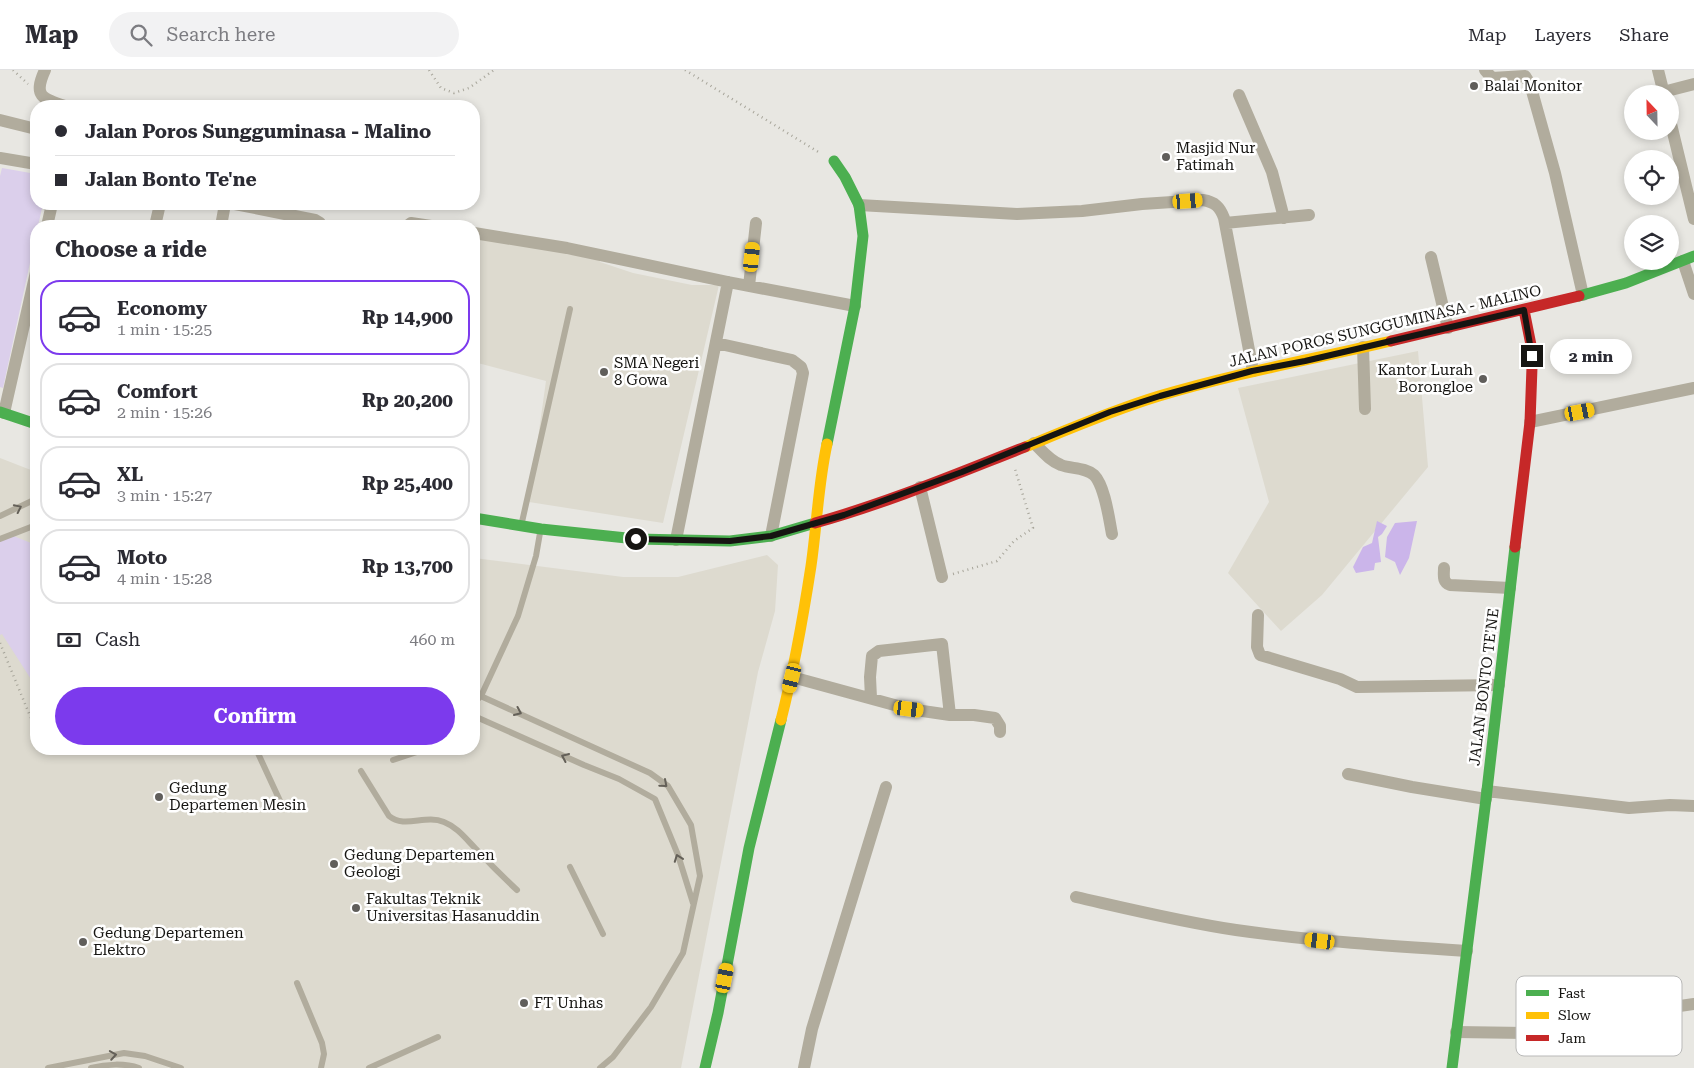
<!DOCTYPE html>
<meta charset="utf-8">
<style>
:root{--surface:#fff;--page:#f2f2f3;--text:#2b2b33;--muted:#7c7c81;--line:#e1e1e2;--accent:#7c3aed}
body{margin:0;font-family:"Roboto Serif",serif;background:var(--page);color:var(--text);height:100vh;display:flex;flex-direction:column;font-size:19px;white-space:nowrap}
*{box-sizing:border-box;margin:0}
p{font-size:16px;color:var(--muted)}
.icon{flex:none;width:28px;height:28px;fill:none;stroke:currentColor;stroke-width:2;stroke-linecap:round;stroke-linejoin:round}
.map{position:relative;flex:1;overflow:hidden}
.panel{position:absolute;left:30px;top:150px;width:450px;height:535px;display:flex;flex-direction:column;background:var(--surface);border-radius:20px;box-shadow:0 2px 8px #0003}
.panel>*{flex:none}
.hud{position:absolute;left:30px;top:30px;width:450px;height:110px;border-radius:20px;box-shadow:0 2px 8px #0003;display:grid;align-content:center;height:110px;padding:0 25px;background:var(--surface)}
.needle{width:32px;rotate:338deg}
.controls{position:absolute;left:1624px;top:15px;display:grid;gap:10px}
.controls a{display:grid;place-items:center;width:55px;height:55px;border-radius:50%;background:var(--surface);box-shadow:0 2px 8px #0003;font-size:25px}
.end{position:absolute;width:22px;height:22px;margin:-11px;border:6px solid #161512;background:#fff;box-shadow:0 0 0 2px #fff}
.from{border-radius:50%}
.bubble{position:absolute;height:35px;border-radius:18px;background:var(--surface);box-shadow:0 2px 8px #0003;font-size:16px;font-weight:700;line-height:35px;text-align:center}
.car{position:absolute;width:15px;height:30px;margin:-15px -8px;border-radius:6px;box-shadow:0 0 4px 1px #0007;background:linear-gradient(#f5c518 24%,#345 0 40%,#f5c518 0 76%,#345 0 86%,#f5c518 0)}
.hud b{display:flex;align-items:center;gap:18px;height:48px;font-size:19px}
.hud b+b{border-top:1px solid var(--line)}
.hud i{width:12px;height:12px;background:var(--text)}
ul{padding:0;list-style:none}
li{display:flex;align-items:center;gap:15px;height:75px;margin:0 10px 8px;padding:0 15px;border:2px solid var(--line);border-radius:20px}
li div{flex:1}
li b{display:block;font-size:19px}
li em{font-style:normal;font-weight:700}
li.on{border-color:var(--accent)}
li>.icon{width:45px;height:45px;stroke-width:1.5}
h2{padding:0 25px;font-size:22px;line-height:60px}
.pay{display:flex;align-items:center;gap:12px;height:55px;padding:0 25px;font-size:19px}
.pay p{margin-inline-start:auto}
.cta{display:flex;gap:10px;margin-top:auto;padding:10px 25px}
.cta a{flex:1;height:58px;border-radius:30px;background:var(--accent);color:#fff;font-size:20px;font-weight:700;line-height:58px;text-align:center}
header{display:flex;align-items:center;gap:30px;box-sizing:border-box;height:70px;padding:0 25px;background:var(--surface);border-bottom:1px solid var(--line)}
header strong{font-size:24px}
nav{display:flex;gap:28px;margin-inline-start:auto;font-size:18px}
.search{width:350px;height:45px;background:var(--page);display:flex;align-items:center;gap:12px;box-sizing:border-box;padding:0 18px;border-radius:28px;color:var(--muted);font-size:19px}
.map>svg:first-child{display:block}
.built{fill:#dddacf}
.green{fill:#dbcfeb}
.water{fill:#cbb5ea}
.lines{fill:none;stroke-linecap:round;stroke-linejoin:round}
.path{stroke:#a7a59a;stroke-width:2.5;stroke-dasharray:1 4;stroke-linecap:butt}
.lane{stroke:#b1ac9d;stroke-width:6}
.street{stroke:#b1ac9d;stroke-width:12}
.fast{stroke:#4caf50;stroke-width:11}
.slow{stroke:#ffc107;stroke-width:11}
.jam{stroke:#c62828;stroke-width:11}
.oneway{stroke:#646058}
.route{stroke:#161512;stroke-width:6}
.poi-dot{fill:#605e5b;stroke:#fff;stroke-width:2}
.labels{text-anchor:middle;stroke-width:5;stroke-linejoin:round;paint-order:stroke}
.poi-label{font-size:15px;fill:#161512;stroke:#fff;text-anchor:start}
.street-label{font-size:15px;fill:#161512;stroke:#fff}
.key{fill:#fff;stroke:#b9b9b8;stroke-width:1}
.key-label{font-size:14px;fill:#161512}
</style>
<header>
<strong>Map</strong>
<div class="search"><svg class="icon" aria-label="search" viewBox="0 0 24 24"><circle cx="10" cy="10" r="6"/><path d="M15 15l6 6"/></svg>Search here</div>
<nav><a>Map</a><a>Layers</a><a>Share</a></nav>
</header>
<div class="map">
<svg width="1694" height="998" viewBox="0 0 1694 998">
<rect width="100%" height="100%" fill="#e8e7e2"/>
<path class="built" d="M474,166L598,183L600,192L633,203L692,215H719L663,453L529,432L546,311L474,292Z
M1418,281L1428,397L1322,525L1281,561L1228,503L1269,432L1238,318Z
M0,388L36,402V679H474V488L623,507H678L767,485L778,495L775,541L758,602L681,998H0Z"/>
<path class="green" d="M2,98L36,104V134H43L38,156H36V165L3,318L0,317V106Z
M11,465L36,475V617L2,564L0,565V469Z"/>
<path class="water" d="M1377,451L1387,456L1382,464L1378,467L1381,492L1375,493L1374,500L1356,503L1353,497L1363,477L1372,473Z
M1417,451L1409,488L1400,505L1395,492L1385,487L1387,467L1395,453Z"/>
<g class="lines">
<path class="path" d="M13,0L28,14
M429,0L441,18L454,23L469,18L494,0
M685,0L820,83
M953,504L997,491L1014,471L1033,458L1015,399
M0,573L35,658"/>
<path class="lane" d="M0,446L36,429
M522,452L570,239
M0,469L36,455
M474,623L650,703L668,716L691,755L700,806L683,883L651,937L613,987L600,998
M474,633L481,626L518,546L536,486L540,463
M474,646L584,695L619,709L655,729L678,785L693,833
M256,679L281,733
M393,690L420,681L423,679
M361,701L389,746C405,759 425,744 444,752C457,757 466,769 476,779C489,793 503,807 517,820
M570,797L603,864
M297,913L322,973L324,984L321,998
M48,998L124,983L145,986L181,998
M91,998C106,994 125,993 139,998
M369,998L438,967"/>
<path class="street" d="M45,0C33,26 42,29 65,36
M1485,0L1492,8L1525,6L1530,14L1555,103L1583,225
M1658,0L1664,24
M1663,22L1694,14
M1239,25L1272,102L1284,148
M0,50L36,59
M1670,50L1694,149
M0,88L36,94
M235,134L315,150L320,153L321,156
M859,135L1017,144L1082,141L1142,134L1203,130C1215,132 1220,137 1224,148L1253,301
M1225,153L1309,145
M47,156L52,134
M155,156L160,134
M221,156L225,134
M407,156L411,153L431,156
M474,163L567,178L728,212L855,236
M1431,187L1448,258
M1683,191L1694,224
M749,216L756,153
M716,273L792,290L801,297L803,303L771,466
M1363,277L1365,339
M4,343L36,202
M1530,352L1694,318
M1034,373C1042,381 1050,391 1061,395C1071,399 1085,397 1094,405C1105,416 1109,449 1112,464
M920,417L942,507
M676,470L728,212
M1444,498C1444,505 1442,512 1450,515L1510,518
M1258,545L1257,577L1260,585L1340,609L1357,617L1499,615
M792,607L909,639L950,645H974L995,648L1000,656V662
M871,628L870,607L872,586L879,581L942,574L950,645
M1348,704L1412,717L1486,729
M1487,721L1629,738L1670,735L1694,736
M1076,827C1129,839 1182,852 1236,860C1313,871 1390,876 1467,881
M1456,962L1535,963L1604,947L1694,934
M804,998L812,959L886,717"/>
<path class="fast" d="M1579,226L1626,213L1694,186
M0,342L36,354
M827,374L855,236L863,166L859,135L845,107L834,91
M474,448L541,459L636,469L730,471L771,466L815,453
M705,998L718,943L749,778L781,650
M1452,998L1486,729L1515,477"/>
<path class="slow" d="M1025,377C1069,359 1113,340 1159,326C1236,303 1314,289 1391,271
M781,650C794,599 803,548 811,496C817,455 818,415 827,374"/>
<path class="jam" d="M1391,271L1579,226
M815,453C887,433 956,404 1025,377
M1515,477L1530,352L1532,297L1531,275L1524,240"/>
</g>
<defs><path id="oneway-chevron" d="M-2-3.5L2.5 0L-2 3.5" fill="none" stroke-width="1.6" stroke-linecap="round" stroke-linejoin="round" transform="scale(1.25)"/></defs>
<g class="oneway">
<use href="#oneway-chevron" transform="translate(18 438) rotate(-26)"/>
<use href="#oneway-chevron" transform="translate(518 642) rotate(24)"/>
<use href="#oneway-chevron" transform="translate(565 687) rotate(-156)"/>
<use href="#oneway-chevron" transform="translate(664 714) rotate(41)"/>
<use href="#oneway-chevron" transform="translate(678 788) rotate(-110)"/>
<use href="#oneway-chevron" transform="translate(113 985) rotate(-9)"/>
</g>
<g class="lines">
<path class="route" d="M636,469L730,471L771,466L844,445L962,402L1110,342L1160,326L1252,301L1305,291L1524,240L1532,286"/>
</g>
<g class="poi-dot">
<circle cx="1474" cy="16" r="5"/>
<circle cx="1166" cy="87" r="5"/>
<circle cx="604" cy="302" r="5"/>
<circle cx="1483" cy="309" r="5"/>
<circle cx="159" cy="727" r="5"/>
<circle cx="334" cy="794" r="5"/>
<circle cx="356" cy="838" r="5"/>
<circle cx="83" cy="872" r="5"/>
<circle cx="524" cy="933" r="5"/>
</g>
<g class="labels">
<g class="poi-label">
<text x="1484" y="21">Balai Monitor</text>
<text x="1176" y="83">Masjid Nur<tspan x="1176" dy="17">Fatimah</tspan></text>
<text x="614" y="298">SMA Negeri<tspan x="614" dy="17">8 Gowa</tspan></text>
<text x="1473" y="305" text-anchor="end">Kantor Lurah<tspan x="1473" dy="17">Borongloe</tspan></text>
<text x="169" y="723">Gedung<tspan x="169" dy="17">Departemen Mesin</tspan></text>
<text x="344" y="790">Gedung Departemen<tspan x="344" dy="17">Geologi</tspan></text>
<text x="366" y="834">Fakultas Teknik<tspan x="366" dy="17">Universitas Hasanuddin</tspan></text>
<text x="93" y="868">Gedung Departemen<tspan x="93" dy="17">Elektro</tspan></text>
<text x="534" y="938">FT Unhas</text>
</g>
<g class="street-label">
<text transform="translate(1385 256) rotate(-13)" y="5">JALAN POROS SUNGGUMINASA - MALINO</text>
<text transform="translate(1484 617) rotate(-83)" y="5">JALAN BONTO TE'NE</text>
</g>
</g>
<rect x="1516" y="906" width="166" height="80" rx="8" class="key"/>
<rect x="1526" y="920" width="23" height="6" fill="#4caf50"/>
<rect x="1526" y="942" width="23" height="7" fill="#ffc107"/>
<rect x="1526" y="965" width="23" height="6" fill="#c62828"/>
<g class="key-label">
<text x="1558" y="928">Fast</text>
<text x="1558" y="950">Slow</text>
<text x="1558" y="973">Jam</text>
</g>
</svg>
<div class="controls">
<a><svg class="needle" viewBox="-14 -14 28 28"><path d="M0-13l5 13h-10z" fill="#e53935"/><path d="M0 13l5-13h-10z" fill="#7c7c81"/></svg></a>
<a><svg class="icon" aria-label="locate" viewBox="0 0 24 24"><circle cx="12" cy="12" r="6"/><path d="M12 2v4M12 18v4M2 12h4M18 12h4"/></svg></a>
<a><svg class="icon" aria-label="layers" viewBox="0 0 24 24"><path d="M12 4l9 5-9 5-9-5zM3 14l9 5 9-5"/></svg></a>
</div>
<i class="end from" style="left:636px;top:469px"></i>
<i class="end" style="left:1532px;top:286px"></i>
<div class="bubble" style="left:1550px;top:269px;width:82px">2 min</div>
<i class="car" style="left:1188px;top:131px;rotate:86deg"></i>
<i class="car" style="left:752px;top:187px;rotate:6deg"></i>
<i class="car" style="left:1580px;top:342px;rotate:79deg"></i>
<i class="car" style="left:792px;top:608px;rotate:194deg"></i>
<i class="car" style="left:909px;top:639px;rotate:97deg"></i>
<i class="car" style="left:1320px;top:871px;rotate:277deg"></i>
<i class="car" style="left:725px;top:908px;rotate:11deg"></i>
<div class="hud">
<b><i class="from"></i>Jalan Poros Sungguminasa - Malino</b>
<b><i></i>Jalan Bonto Te'ne</b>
</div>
<section class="panel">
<h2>Choose a ride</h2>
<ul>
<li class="on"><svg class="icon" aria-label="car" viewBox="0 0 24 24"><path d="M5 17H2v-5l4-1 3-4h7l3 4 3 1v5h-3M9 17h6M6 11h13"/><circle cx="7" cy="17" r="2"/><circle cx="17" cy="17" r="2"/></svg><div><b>Economy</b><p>1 min · 15:25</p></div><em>Rp 14,900</em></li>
<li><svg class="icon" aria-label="car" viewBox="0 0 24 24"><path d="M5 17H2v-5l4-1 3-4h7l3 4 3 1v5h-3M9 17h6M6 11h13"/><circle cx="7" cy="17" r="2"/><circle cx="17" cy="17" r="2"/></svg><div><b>Comfort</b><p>2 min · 15:26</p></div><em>Rp 20,200</em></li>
<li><svg class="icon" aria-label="car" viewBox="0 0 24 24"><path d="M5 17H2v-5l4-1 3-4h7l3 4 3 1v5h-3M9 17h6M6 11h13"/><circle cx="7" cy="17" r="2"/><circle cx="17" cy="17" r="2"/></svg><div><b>XL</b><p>3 min · 15:27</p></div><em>Rp 25,400</em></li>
<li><svg class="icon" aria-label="car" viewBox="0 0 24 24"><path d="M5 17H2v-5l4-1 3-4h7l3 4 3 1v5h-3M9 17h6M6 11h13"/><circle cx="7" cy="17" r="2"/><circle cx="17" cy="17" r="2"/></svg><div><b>Moto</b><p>4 min · 15:28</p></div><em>Rp 13,700</em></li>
</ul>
<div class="pay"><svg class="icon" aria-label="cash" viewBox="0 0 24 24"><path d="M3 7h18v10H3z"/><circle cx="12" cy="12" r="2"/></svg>Cash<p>460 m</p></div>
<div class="cta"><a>Confirm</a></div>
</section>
</div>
